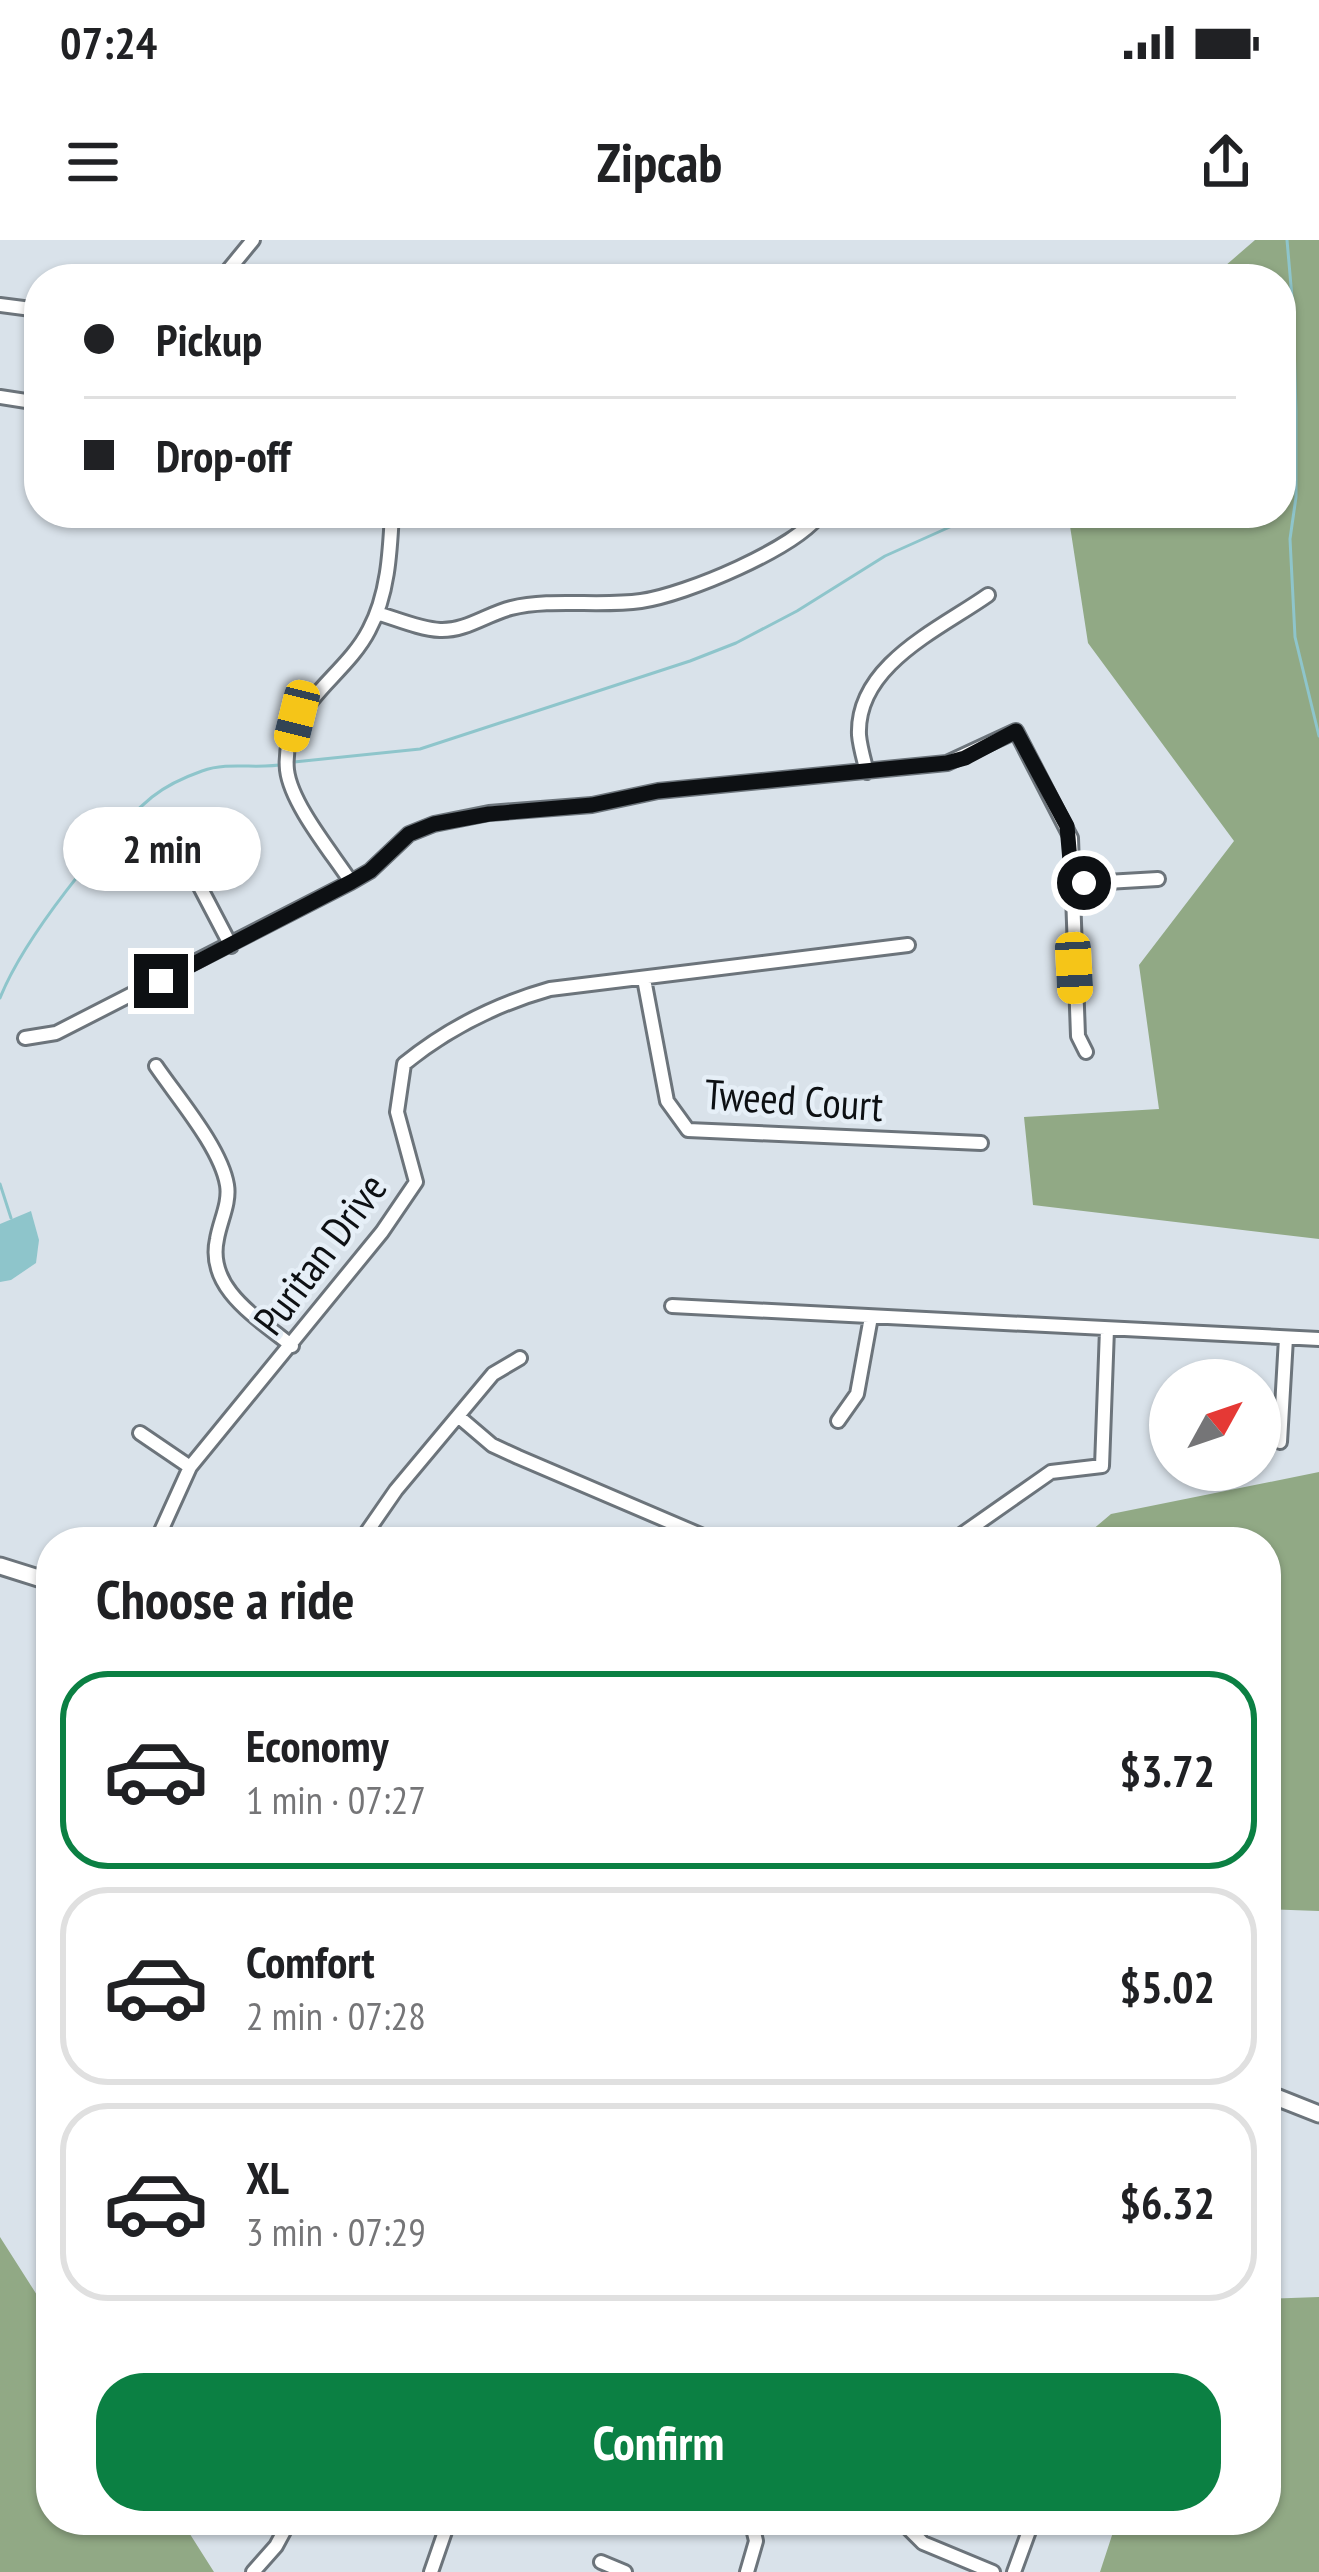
<!DOCTYPE html>
<meta charset="utf-8">
<style>
:root{--surface:#fff;--page:#f6f6f6;--text:#202124;--muted:#757577;--line:#e0e0e0;--accent:#0b8043}
body{margin:0;font-family:"PT Sans Narrow",sans-serif;background:var(--page);color:var(--text);height:100vh;display:flex;flex-direction:column;font-size:45px;white-space:nowrap}
*{box-sizing:border-box;margin:0}
p{font-size:39px;color:var(--muted)}
.icon{flex:none;width:66px;height:66px;fill:none;stroke:currentColor;stroke-width:2;stroke-linecap:round;stroke-linejoin:round}
.map{position:relative;flex:1;overflow:hidden}
.panel{position:absolute;left:36px;top:1287px;width:1245px;height:1008px;display:flex;flex-direction:column;background:var(--surface);border-radius:48px;box-shadow:0 3px 9px #0004}
.panel>*{flex:none}
.banner{position:absolute;left:24px;top:24px;width:1272px;height:264px;border-radius:48px;box-shadow:0 3px 9px #0004;display:grid;align-content:center;height:264px;padding:0 60px;background:var(--surface)}
.needle{width:78px;rotate:50deg}
.controls{position:absolute;left:1149px;top:1119px;display:grid;gap:24px}
.controls a{display:grid;place-items:center;width:132px;height:132px;border-radius:50%;background:var(--surface);box-shadow:0 3px 9px #0004;font-size:60px}
.end{position:absolute;width:54px;height:54px;margin:-27px;border:15px solid #0d1013;background:#fff;box-shadow:0 0 0 6px #fff}
.from{border-radius:50%}
.bubble{position:absolute;height:84px;border-radius:42px;background:var(--surface);box-shadow:0 3px 9px #0004;font-size:39px;font-weight:800;line-height:84px;text-align:center}
.car{position:absolute;width:36px;height:72px;margin:-36px -18px;border-radius:15px;box-shadow:0 0 9px 3px #0007;background:linear-gradient(#f5c518 24%,#345 0 40%,#f5c518 0 76%,#345 0 86%,#f5c518 0)}
.banner b{display:flex;align-items:center;gap:42px;height:114px;font-size:45px}
.banner b+b{border-top:3px solid var(--line)}
.banner i{width:30px;height:30px;background:var(--text)}
ul{padding:0;list-style:none}
li{display:flex;align-items:center;gap:36px;height:198px;margin:0 24px 18px;padding:0 36px;border:6px solid var(--line);border-radius:48px}
li div{flex:1}
li b{display:block;font-size:45px}
li em{font-style:normal;font-weight:800}
li.selected{border-color:var(--accent)}
li>.icon{width:108px;height:108px;stroke-width:1.5}
h2{padding:0 60px;font-size:54px;line-height:144px}
.cta{display:flex;gap:24px;margin-top:auto;padding:24px 60px}
.cta a{flex:1;height:138px;border-radius:48px;background:var(--accent);color:#fff;font-size:48px;font-weight:800;line-height:138px;text-align:center}
.status{display:flex;justify-content:space-between;align-items:center;height:84px;padding:0 60px;background:var(--surface);direction:ltr}
.status svg{height:33px;fill:currentColor}
header{display:flex;justify-content:space-between;align-items:center;height:156px;padding:0 60px;background:var(--surface);font-size:54px;font-weight:800}
.map>svg:first-child{display:block}
.forest{fill:#91a985}
.water{fill:#8ec5cb}
.lines{fill:none;stroke-linecap:round;stroke-linejoin:round}
.stream{stroke:#8ec5cb;stroke-width:3}
.minor-casing{stroke:#6c747b;stroke-width:18}
.tertiary-casing{stroke:#6c747b;stroke-width:21}
.minor{stroke:#fff;stroke-width:12}
.tertiary{stroke:#fff;stroke-width:15}
.route{stroke:#0d1013;stroke-width:15}
.labels{text-anchor:middle;stroke-width:9;stroke-linejoin:round;paint-order:stroke}
.street-label{font-size:42px;fill:#0d1013;stroke:#e6eff7}
</style>
<div class="status"><b>07:24</b><svg viewBox="0 0 49 12"><path d="M0 12V9h3v3zM5 12V6h3v6zM10 12V3h3v9zM15 12V0h3v12zM26 1h20v11H26zM47 4h2v5h-2z"/></svg></div>
<header><svg class="icon" aria-label="menu" viewBox="0 0 24 24"><path d="M4 6h16M4 12h16M4 18h16"/></svg>Zipcab<svg class="icon" aria-label="share" viewBox="0 0 24 24"><path d="M12 15V3M7 8l5-5 5 5M5 13v7h14v-7"/></svg></header>
<div class="map">
<svg width="1319" height="2332" viewBox="0 0 1319 2332">
<rect width="100%" height="100%" fill="#d9e2ea"/>
<path class="forest" d="M1255,0H1319V999L1033,965L1024,877L1159,869L1139,725L1234,601L1088,403L1068,273H1281V39H1210Z
M1319,1232V1671L1266,1669V1302H1078L1111,1274Z
M0,1997L51,2077V2280H181L214,2332H0Z
M1319,2057V2332H1100L1117,2280H1266V2059Z"/>
<path class="water" d="M31,971L39,1000L36,1023L11,1040L0,1042V984Z"/>
<g class="lines">
<path class="stream" d="M1287,0L1293,69L1296,171V257L1290,299L1295,397L1319,496
M1281,65L1290,52
M294,522L420,509L690,421L736,403L797,371L885,316L981,273
M0,758C24,698 103,598 152,557C167,545 185,537 202,531C230,521 257,530 285,524
M0,944L11,978"/>
<g class="minor-casing">
<path id="minor" d="M221,39L253,0
M0,65L39,70
M0,157L39,163
M377,373C397,379 420,389 440,390C466,391 487,374 511,368C552,358 599,367 641,361C685,355 797,308 821,273
M867,532C864,520 860,507 859,495C856,425 940,389 988,355
M187,622L231,706
M351,642C332,613 291,564 287,530C281,466 344,439 369,390C388,355 390,312 392,273
M1072,644L1158,639
M644,739L667,861L688,890L981,903
M25,798L56,793L351,642L370,631L409,594L434,584L489,573L592,565L658,551L947,523L1016,491L1071,598L1078,796L1086,812
M156,826C177,857 221,908 227,945C230,963 220,981 217,999C206,1049 258,1078 292,1106
M672,1066L1319,1099
M458,1176L492,1205L518,1217L717,1302
M838,1181L857,1154L871,1077
M140,1193L190,1227
M1280,1202L1286,1098
M156,1302L190,1227L382,992L416,942L397,872L404,824C447,789 497,764 550,749L908,705
M360,1302L396,1250L493,1134L520,1118
M951,1302L1051,1232L1102,1226L1107,1089
M900,2280L923,2303L993,2332
M601,2322L625,2332
M253,2332L276,2306L290,2280
M431,2332L449,2280
M747,2332L756,2301L751,2280
M1014,2332L1033,2280"/>
</g>
<g class="tertiary-casing">
<path id="tertiary" d="M0,1326L51,1342
M1266,1853L1319,1874"/>
</g>
<use href="#minor" class="minor"/>
<use href="#tertiary" class="tertiary"/>
</g>
<g class="lines">
<path class="route" d="M161,741L351,642L370,631L409,594L434,584L489,574L592,565L658,551L947,523L965,518L1016,491L1067,586L1072,644L1084,643"/>
</g>
<g class="labels">
<g class="street-label">
<text transform="translate(794 860) rotate(4)" y="15">Tweed Court</text>
<text transform="translate(320 1014) rotate(-53)" y="15">Puritan Drive</text>
</g>
</g>
</svg>
<div class="controls">
<a><svg class="needle" viewBox="-14 -14 28 28"><path d="M0-13l5 13h-10z" fill="#e53935"/><path d="M0 13l5-13h-10z" fill="#757577"/></svg></a>
</div>
<i class="end from" style="left:1084px;top:643px"></i>
<i class="end" style="left:161px;top:741px"></i>
<div class="bubble" style="left:63px;top:567px;width:198px">2 min</div>
<i class="car" style="left:297px;top:476px;rotate:194deg"></i>
<i class="car" style="left:1074px;top:728px;rotate:177deg"></i>
<div class="banner">
<b><i class="from"></i>Pickup</b>
<b><i></i>Drop-off</b>
</div>
<section class="panel">
<h2>Choose a ride</h2>
<ul>
<li class="selected"><svg class="icon" aria-label="car" viewBox="0 0 24 24"><path d="M5 17H2v-5l4-1 3-4h7l3 4 3 1v5h-3M9 17h6M6 11h13"/><circle cx="7" cy="17" r="2"/><circle cx="17" cy="17" r="2"/></svg><div><b>Economy</b><p>1 min · 07:27</p></div><em>$3.72</em></li>
<li><svg class="icon" aria-label="car" viewBox="0 0 24 24"><path d="M5 17H2v-5l4-1 3-4h7l3 4 3 1v5h-3M9 17h6M6 11h13"/><circle cx="7" cy="17" r="2"/><circle cx="17" cy="17" r="2"/></svg><div><b>Comfort</b><p>2 min · 07:28</p></div><em>$5.02</em></li>
<li><svg class="icon" aria-label="car" viewBox="0 0 24 24"><path d="M5 17H2v-5l4-1 3-4h7l3 4 3 1v5h-3M9 17h6M6 11h13"/><circle cx="7" cy="17" r="2"/><circle cx="17" cy="17" r="2"/></svg><div><b>XL</b><p>3 min · 07:29</p></div><em>$6.32</em></li>
</ul>
<div class="cta"><a>Confirm</a></div>
</section>
</div>
